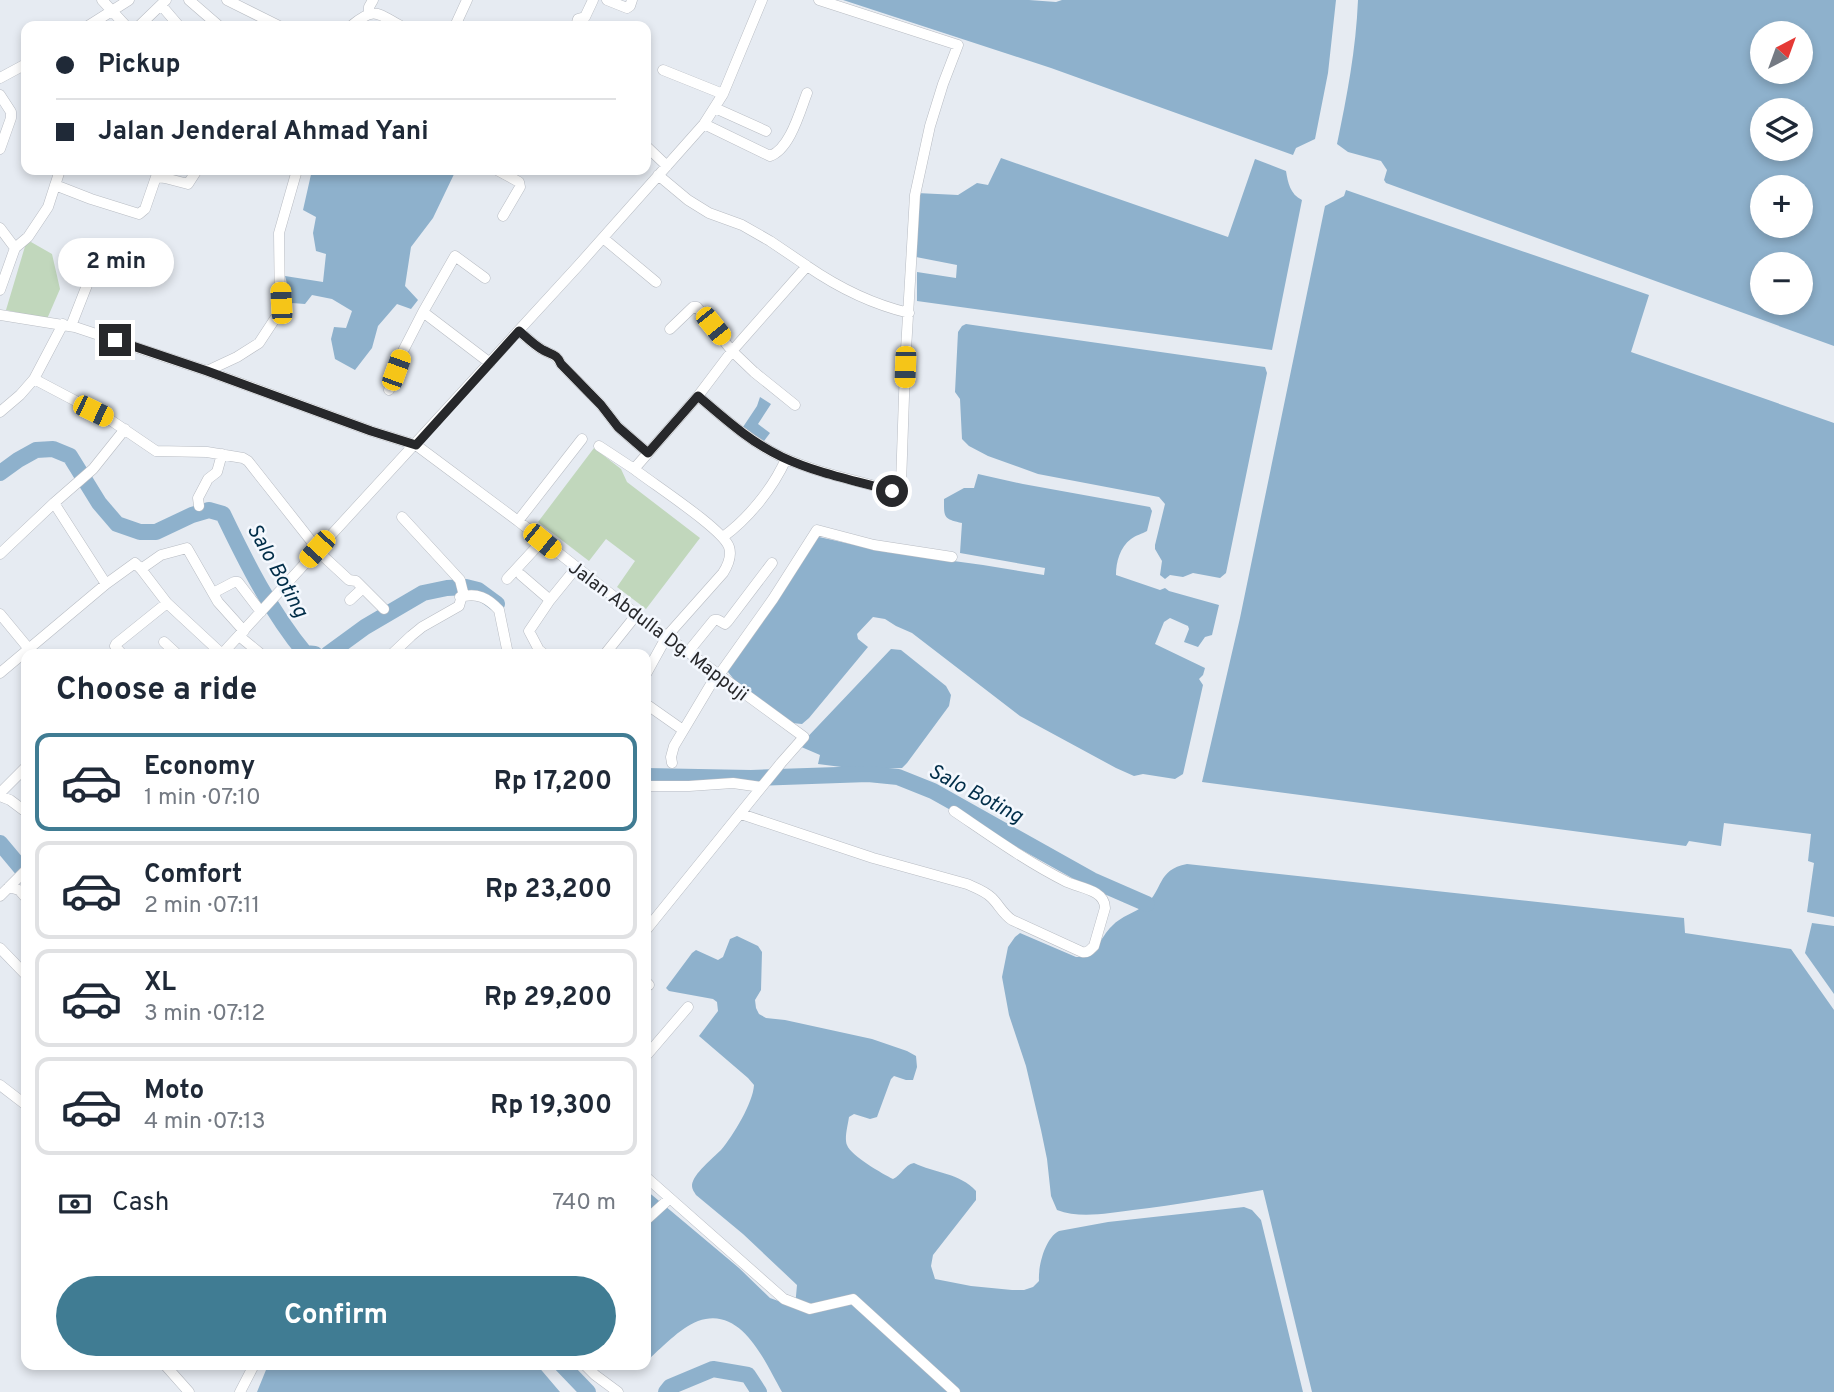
<!DOCTYPE html>
<meta charset="utf-8">
<style>
:root{--surface:#fff;--page:#f6f6f7;--text:#1f2937;--muted:#747a83;--line:#e0e1e3;--accent:#407c93}
body{margin:0;font-family:Overpass,sans-serif;background:var(--page);color:var(--text);height:100vh;display:flex;flex-direction:column;font-size:26px;white-space:nowrap}
*{box-sizing:border-box;margin:0}
p{font-size:23px;color:var(--muted)}
.icon{flex:none;width:38px;height:38px;fill:none;stroke:currentColor;stroke-width:2;stroke-linecap:round;stroke-linejoin:round}
.map{position:relative;flex:1;overflow:hidden}
.side{position:absolute;left:21px;top:649px;width:630px;height:721px;display:flex;flex-direction:column;background:var(--surface);border-radius:14px;box-shadow:0 4px 10px #0003}
.side>*{flex:none}
.guide{position:absolute;left:21px;top:21px;width:630px;height:154px;border-radius:14px;box-shadow:0 4px 10px #0003;display:grid;align-content:center;height:154px;padding:0 35px;background:var(--surface)}
.needle{width:46px;rotate:41deg}
.tools{position:absolute;left:1750px;top:21px;display:grid;gap:14px}
.tools a{display:grid;place-items:center;width:63px;height:63px;border-radius:50%;background:var(--surface);box-shadow:0 4px 10px #0003;font-size:35px}
.end{position:absolute;width:32px;height:32px;margin:-16px;border:9px solid #27282b;background:#fff;box-shadow:0 0 0 4px #fff}
.from{border-radius:50%}
.bubble{position:absolute;height:49px;border-radius:24px;background:var(--surface);box-shadow:0 4px 10px #0003;font-size:23px;font-weight:700;line-height:49px;text-align:center}
.car{position:absolute;width:21px;height:42px;margin:-21px -10px;border-radius:9px;box-shadow:0 0 5px 2px #0007;background:linear-gradient(#f5c518 24%,#345 0 40%,#f5c518 0 76%,#345 0 86%,#f5c518 0)}
.guide b{display:flex;align-items:center;gap:24px;height:66px;font-size:26px}
.guide b+b{border-top:2px solid var(--line)}
.guide i{width:18px;height:18px;background:var(--text)}
ul{padding:0;list-style:none}
li{display:flex;align-items:center;gap:21px;height:98px;margin:0 14px 10px;padding:0 21px;border:4px solid var(--line);border-radius:14px}
li div{flex:1}
li b{display:block;font-size:26px}
li em{font-style:normal;font-weight:700}
li.on{border-color:var(--accent)}
li>.icon{width:63px;height:63px;stroke-width:1.5}
h2{padding:0 35px;font-size:32px;line-height:84px}
.pay{display:flex;align-items:center;gap:18px;height:77px;padding:0 35px;font-size:26px}
.pay p{margin-inline-start:auto}
.action{display:flex;gap:14px;margin-top:auto;padding:14px 35px}
.action a{flex:1;height:80px;border-radius:42px;background:var(--accent);color:#fff;font-size:28px;font-weight:700;line-height:80px;text-align:center}
.map>svg:first-child{display:block}
.green{fill:#c1d7bc}
.water{fill:#8eb1cc;fill-rule:evenodd}
.lines{fill:none;stroke-linecap:round;stroke-linejoin:round}
.river{stroke:#8eb1cc;stroke-width:16}
.minor-casing{stroke:#b8bcc3;stroke-width:11}
.minor{stroke:#fff;stroke-width:10}
.route{stroke:#27282b;stroke-width:9}
.labels{text-anchor:middle;stroke-width:5;stroke-linejoin:round;paint-order:stroke}
.street-label{font-size:19px;fill:#27282b;stroke:#f4f8fe}
.water-label{font-size:21px;font-style:italic;fill:#002d48;stroke:#f4f8fe}
</style>
<div class="map">
<svg width="1834" height="1392" viewBox="0 0 1834 1392">
<rect width="100%" height="100%" fill="#e6ebf2"/>
<path class="green" d="M31,242L52,254L60,289L47,319L6,310L26,243Z
M594,448L621,469L627,482L700,538L646,609L617,587L635,561L606,539L589,561L538,522Z"/>
<path class="water" d="M843,0H1029L1056,2L1062,0H1336L1328,73L1315,139L1296,148L1293,155L1051,68Z
M1358,0H1834V346L1386,183L1384,180L1387,170L1381,161L1348,152L1337,144C1347,96 1356,49 1358,0ZM1762,33H1801V72H1762ZM1762,110H1801V149H1762ZM1762,187H1801V226H1762ZM1762,264H1801V303H1762Z
M1001,158L1228,237L1255,159L1286,171C1288,183 1290,194 1302,200L1272,350L917,301V272L956,278L957,265L916,257L917,193L958,195L977,183L988,185Z
M312,170H456L433,218L411,247L405,286L418,300L411,309L397,304L378,326L372,348L355,370L335,359L331,339L334,327L346,328L352,311L332,299L312,295L305,304L292,303L285,276L323,282L326,254L316,251L313,233L316,217L303,210Z
M1346,190L1649,295L1631,352L1834,423V917L1807,912L1814,863L1808,861L1811,834L1724,823L1721,846L1689,841L1686,846L1202,782L1240,618L1325,206L1344,196Z
M966,324L1265,367L1267,373L1226,573L1220,578L1193,573L1183,577L1170,575L1165,579L1160,575L1162,561L1155,549V545L1165,504L1159,497L1038,474L988,456L969,446L962,439L960,399L955,392L958,332L962,326Z
M760,397L771,404L758,424L770,433L764,441L756,436L754,439L741,430L757,406Z
M978,474L1023,484L1150,507L1152,511L1147,531C1142,534 1136,535 1131,539C1120,547 1116,562 1116,575L1160,590L1165,588L1169,591L1219,605L1212,635L1205,637L1198,647L1184,642L1189,629L1188,626L1170,618L1164,622L1155,644L1205,668L1203,675L1199,679L1203,685L1183,774L1175,779L1143,774L1134,776L1116,768L1020,716L912,633L896,626L885,619L873,617L857,634L858,639L868,647L809,718L802,724L792,723L736,682L728,672V667L814,539L819,537L887,552L983,565L1044,575L1045,568L960,553L962,523C943,519 944,517 944,499L964,488H974Z
M891,649L901,650L946,686L951,695L949,706L907,763L902,768L857,769L818,764L820,755L799,746Z
M1187,864L1684,918L1685,933L1791,949L1834,1010V1392H1312L1263,1190C1220,1197 1177,1205 1133,1210C1109,1213 1080,1219 1057,1210L1051,1196L1047,1159L1041,1130L1026,1066L1009,1015L1002,977L1008,947L1015,937L1020,933L1076,957C1096,958 1100,937 1112,926C1121,916 1135,913 1145,905C1164,890 1156,870 1187,864Z
M1812,923L1834,926V994L1805,953Z
M737,936L758,946L762,952L761,990L755,1000L756,1008L759,1014L766,1018L785,1020L872,1039L907,1051L916,1056L917,1067L913,1080H906L894,1076L891,1079L877,1117L870,1119L854,1114L849,1117C848,1125 844,1138 847,1145C851,1156 883,1174 893,1179C902,1175 904,1165 914,1163C934,1173 960,1173 976,1191V1200L933,1255L931,1266L935,1279L971,1286L1012,1290H1024L1033,1287L1039,1281C1038,1266 1045,1238 1059,1231L1108,1222L1244,1207L1252,1210L1261,1220L1303,1392H782C765,1362 742,1305 698,1321C680,1328 660,1349 646,1362V1190L739,1268L770,1298L795,1307L797,1285L743,1234L696,1195C694,1191 692,1190 692,1185C693,1174 713,1158 721,1150C733,1136 753,1103 754,1085L748,1078L699,1036L718,1011L717,1002L713,999L669,991L666,988L692,953L696,950L718,960L723,957L730,939Z
M268,1365H537L560,1392H257Z"/>
<g class="lines">
<path class="river" d="M0,473L18,460L36,450L53,449L70,456L99,503L117,524L140,532H156L192,515L209,510L223,514C246,562 271,612 305,653L315,654
M328,654L365,627L423,593L447,588L466,587L478,590L497,604
M646,776L751,778L868,774L898,777L933,791L1092,880L1147,904
M0,843L26,874
M562,1365L588,1392
M666,1392L670,1387L713,1369L748,1375L759,1392"/>
<g class="minor-casing">
<path id="minor" d="M102,0L126,26
M189,0L219,26
M227,0L279,26
M607,0L627,8L630,6L632,0
M161,5L179,26
M369,14V7L373,0
M88,26L129,0
M139,26L166,0
M351,26C375,6 377,13 401,26
M455,26L467,0
M576,26L578,19L585,17L593,0
M663,70L723,94
M0,78L26,64
M0,95L11,112V118L0,149
M715,108L766,131
M704,124L770,156C790,149 800,111 807,93
M646,146L667,166
M497,170L519,182L520,187L503,216
M658,175L688,200L709,213L742,225L770,241L807,266L732,351L698,396C724,418 750,442 782,457C817,473 856,480 892,491L898,490L901,484L905,367L915,195L930,126L943,84L958,45L819,0
M55,185L91,199L139,214L145,209L156,177L165,178L188,184L197,170
M0,228L15,248
M603,238L656,282
M807,266C839,288 871,304 909,313
M485,278L455,256L423,312L490,363
M0,290L15,248L28,237L48,207L60,170
M0,315L75,327L207,371L371,431L416,445L518,521L636,614L804,737L781,763L646,930
M71,326L98,257L137,272
M670,329L693,307H697L732,351L754,372L795,405
M519,331C526,337 535,346 543,350C552,355 556,354 561,364L601,405L618,427L648,453
M207,371L237,357L259,343L280,311L279,233L297,170
M34,379L106,417L156,451L207,452L243,458L248,461L323,556L349,580L356,581L384,609
M389,390L403,351L423,312
M0,412L20,395L34,379L63,324
M599,446L634,469
M54,503L93,469L125,429
M199,506L198,498L208,479L217,472L222,454
M518,521L582,439
M723,537C749,518 773,488 786,459
M0,554L54,503L106,584
M141,569L161,555L187,548L218,602L244,631
M521,575L550,600L529,631L539,650L544,654
M507,579L542,541
M213,593L234,582H238L261,612
M460,597C477,592 488,598 499,610L508,654
M350,600L363,588
M550,600L576,568
M0,614L29,649
M239,636L261,654
M164,642L177,654
M688,652L714,620H718L725,624L728,621L772,563
M122,654L115,646L116,644L167,603
M392,654L411,636L422,627L459,606L463,592L460,580L402,517
M605,654L637,614
M0,673L106,584L135,563L141,569L167,603L222,654L577,267L704,124L723,94L762,0
M646,674L667,636L723,573C728,565 732,556 729,547C723,529 653,484 634,469L698,396
M719,675L773,599L817,530L874,545L952,557
M646,704L683,730
M672,763L671,757L674,746L717,674
M646,786H689L733,783L761,787
M0,793L26,767
M0,796L10,800L26,812
M741,814L873,858L967,884C976,888 985,891 992,898C999,905 1003,914 1012,920L1082,952C1088,953 1090,950 1094,946L1105,908C1105,890 1080,888 1067,882C1027,862 991,836 954,811
M9,887L19,890L26,898
M0,896L26,870
M0,948L26,975
M646,982L649,985
M646,1056L688,1007
M0,1085L26,1105
M646,1177L784,1299L810,1309L853,1299L955,1392
M646,1220L669,1199
M165,1365L189,1392
M585,1365L595,1375L618,1392
M240,1392L254,1365"/>
</g>
<use href="#minor" class="minor"/>
</g>
<g class="lines">
<path class="route" d="M115,340L207,371L371,431L416,445L519,331C526,337 535,346 543,350C552,355 557,354 561,364L601,405L618,427L648,453L698,396C724,418 750,442 782,457C816,473 856,481 892,491"/>
</g>
<g class="labels">
<g class="street-label">
<text transform="translate(659 630) rotate(37)" y="7">Jalan Abdulla Dg. Mappuji</text>
</g>
<g class="water-label">
<text transform="translate(278 570) rotate(61)" y="7">Salo Boting</text>
<text transform="translate(976 793) rotate(28)" y="7">Salo Boting</text>
</g>
</g>
</svg>
<div class="tools">
<a><svg class="needle" viewBox="-14 -14 28 28"><path d="M0-13l5 13h-10z" fill="#e53935"/><path d="M0 13l5-13h-10z" fill="#747a83"/></svg></a>
<a><svg class="icon" aria-label="layers" viewBox="0 0 24 24"><path d="M12 4l9 5-9 5-9-5zM3 14l9 5 9-5"/></svg></a>
<a>+</a>
<a>−</a>
</div>
<i class="end from" style="left:892px;top:491px"></i>
<i class="end" style="left:115px;top:340px"></i>
<div class="bubble" style="left:58px;top:238px;width:116px">2 min</div>
<i class="car" style="left:281px;top:303px;rotate:357deg"></i>
<i class="car" style="left:713px;top:326px;rotate:141deg"></i>
<i class="car" style="left:905px;top:367px;rotate:182deg"></i>
<i class="car" style="left:396px;top:370px;rotate:20deg"></i>
<i class="car" style="left:93px;top:411px;rotate:116deg"></i>
<i class="car" style="left:542px;top:541px;rotate:129deg"></i>
<i class="car" style="left:317px;top:549px;rotate:222deg"></i>
<div class="guide">
<b><i class="from"></i>Pickup</b>
<b><i></i>Jalan Jenderal Ahmad Yani</b>
</div>
<section class="side">
<h2>Choose a ride</h2>
<ul>
<li class="on"><svg class="icon" aria-label="car" viewBox="0 0 24 24"><path d="M5 17H2v-5l4-1 3-4h7l3 4 3 1v5h-3M9 17h6M6 11h13"/><circle cx="7" cy="17" r="2"/><circle cx="17" cy="17" r="2"/></svg><div><b>Economy</b><p>1 min · 07:10</p></div><em>Rp 17,200</em></li>
<li><svg class="icon" aria-label="car" viewBox="0 0 24 24"><path d="M5 17H2v-5l4-1 3-4h7l3 4 3 1v5h-3M9 17h6M6 11h13"/><circle cx="7" cy="17" r="2"/><circle cx="17" cy="17" r="2"/></svg><div><b>Comfort</b><p>2 min · 07:11</p></div><em>Rp 23,200</em></li>
<li><svg class="icon" aria-label="car" viewBox="0 0 24 24"><path d="M5 17H2v-5l4-1 3-4h7l3 4 3 1v5h-3M9 17h6M6 11h13"/><circle cx="7" cy="17" r="2"/><circle cx="17" cy="17" r="2"/></svg><div><b>XL</b><p>3 min · 07:12</p></div><em>Rp 29,200</em></li>
<li><svg class="icon" aria-label="car" viewBox="0 0 24 24"><path d="M5 17H2v-5l4-1 3-4h7l3 4 3 1v5h-3M9 17h6M6 11h13"/><circle cx="7" cy="17" r="2"/><circle cx="17" cy="17" r="2"/></svg><div><b>Moto</b><p>4 min · 07:13</p></div><em>Rp 19,300</em></li>
</ul>
<div class="pay"><svg class="icon" aria-label="cash" viewBox="0 0 24 24"><path d="M3 7h18v10H3z"/><circle cx="12" cy="12" r="2"/></svg>Cash<p>740 m</p></div>
<div class="action"><a>Confirm</a></div>
</section>
</div>
